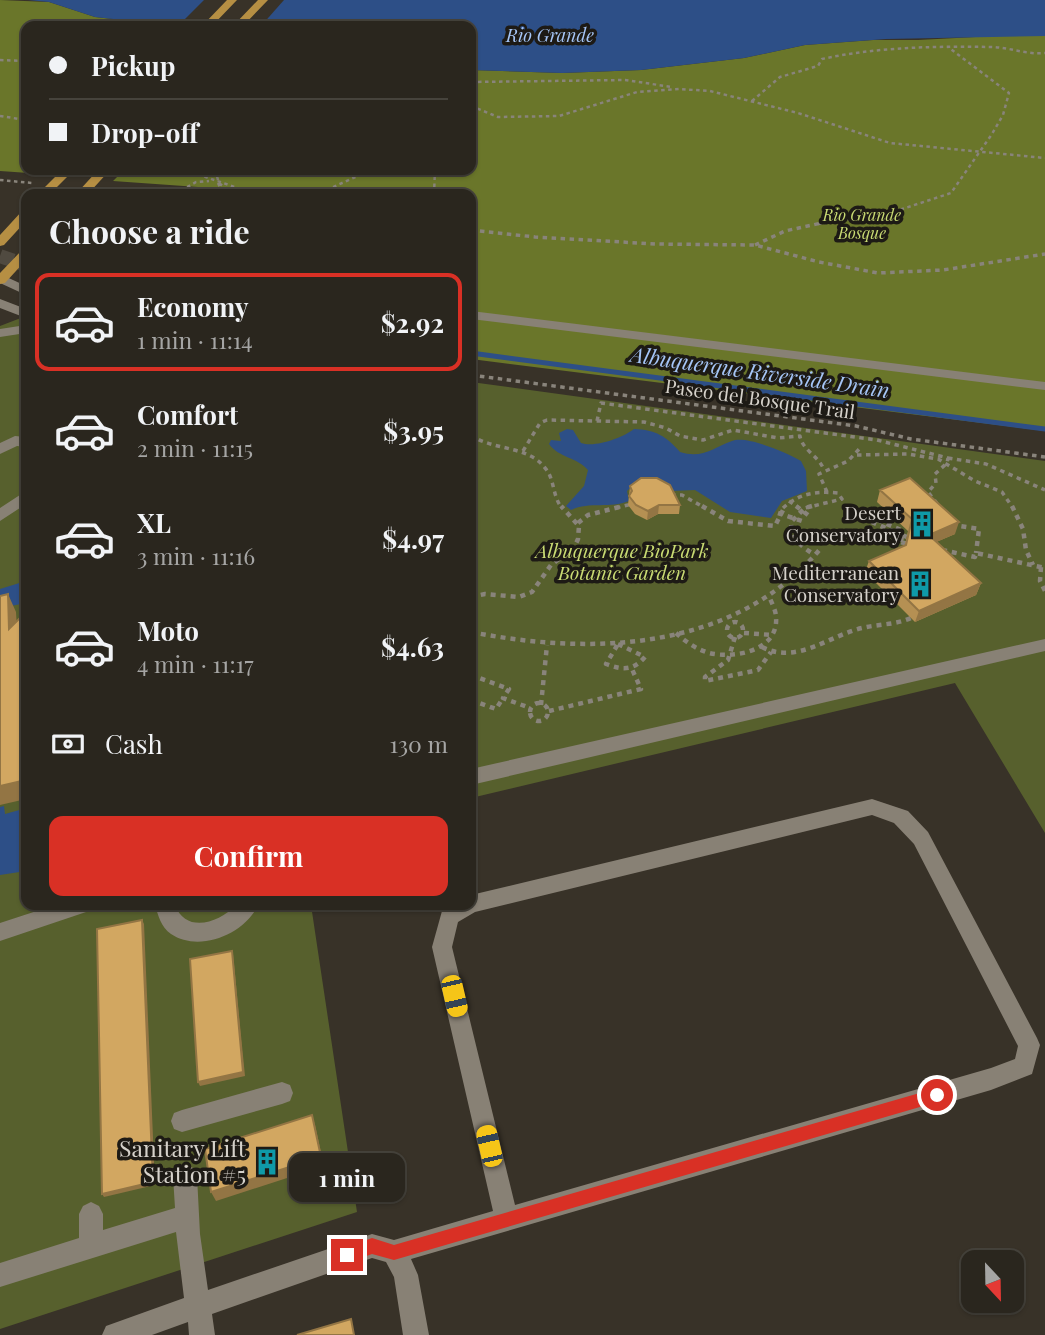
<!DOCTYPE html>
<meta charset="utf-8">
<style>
:root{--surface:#2a261e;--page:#36322b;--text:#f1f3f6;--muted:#a5a5a4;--line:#46433c;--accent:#d93025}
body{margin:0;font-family:"Playfair Display",serif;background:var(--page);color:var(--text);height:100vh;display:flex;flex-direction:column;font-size:26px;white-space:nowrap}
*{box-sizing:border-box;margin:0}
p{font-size:23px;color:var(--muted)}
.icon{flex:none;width:38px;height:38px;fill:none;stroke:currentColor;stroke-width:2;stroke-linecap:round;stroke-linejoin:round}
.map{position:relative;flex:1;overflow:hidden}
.side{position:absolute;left:21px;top:189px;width:455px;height:721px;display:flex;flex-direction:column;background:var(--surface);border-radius:14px;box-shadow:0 2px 5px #0004,0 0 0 2px var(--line)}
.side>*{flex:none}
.banner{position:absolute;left:21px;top:21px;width:455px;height:154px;border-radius:14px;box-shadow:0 2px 5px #0004,0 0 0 2px var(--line);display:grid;align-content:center;height:154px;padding:0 28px;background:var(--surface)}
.needle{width:46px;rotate:158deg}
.buttons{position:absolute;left:961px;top:1250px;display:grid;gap:14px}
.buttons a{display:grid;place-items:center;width:63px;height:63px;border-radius:14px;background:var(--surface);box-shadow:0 2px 5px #0004,0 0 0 2px var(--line);font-size:35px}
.end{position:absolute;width:32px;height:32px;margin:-16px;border:9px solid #d93025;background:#fff;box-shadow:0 0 0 4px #fff}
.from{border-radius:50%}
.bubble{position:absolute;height:49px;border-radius:14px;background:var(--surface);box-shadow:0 2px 5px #0004,0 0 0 2px var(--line);font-size:23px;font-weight:700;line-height:49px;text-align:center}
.car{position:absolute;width:21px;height:42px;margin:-21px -10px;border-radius:9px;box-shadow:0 0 5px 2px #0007;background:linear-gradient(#f5c518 24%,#345 0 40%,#f5c518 0 76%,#345 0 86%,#f5c518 0)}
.banner b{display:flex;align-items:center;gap:24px;height:66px;font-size:26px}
.banner b+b{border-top:2px solid var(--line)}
.banner i{width:18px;height:18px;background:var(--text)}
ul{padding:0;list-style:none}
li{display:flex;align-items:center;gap:21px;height:98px;margin:0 14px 10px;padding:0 14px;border:4px solid transparent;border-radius:14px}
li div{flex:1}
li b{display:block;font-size:26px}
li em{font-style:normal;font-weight:700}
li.active{border-color:var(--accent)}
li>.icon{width:63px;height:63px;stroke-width:1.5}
h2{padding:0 28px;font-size:32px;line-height:84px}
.pay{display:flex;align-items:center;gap:18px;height:77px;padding:0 28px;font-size:26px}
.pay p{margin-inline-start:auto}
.action{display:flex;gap:14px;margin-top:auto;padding:14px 28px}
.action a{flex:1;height:80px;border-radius:14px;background:var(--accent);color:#fff;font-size:28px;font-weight:700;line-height:80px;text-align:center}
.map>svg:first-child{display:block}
.green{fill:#57602d}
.forest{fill:#6a762a}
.water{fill:#2d4f87}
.pier{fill:#383228}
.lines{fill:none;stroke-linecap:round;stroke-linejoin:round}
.stream{stroke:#2d4f87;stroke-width:5}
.minor-tunnel{stroke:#504a40;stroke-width:14;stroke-dasharray:14 7;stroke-linecap:butt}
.path-far2{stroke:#89847b;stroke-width:2.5;stroke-dasharray:3.5 3.5;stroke-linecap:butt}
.path-far1{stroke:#89847b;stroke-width:3.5;stroke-dasharray:4.5 4.5;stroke-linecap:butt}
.path{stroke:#89847b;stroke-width:4.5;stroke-dasharray:5 5;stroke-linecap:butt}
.minor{fill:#888175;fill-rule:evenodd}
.major{fill:#b68f43;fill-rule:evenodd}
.wall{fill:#b59053}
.shaded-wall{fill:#937544}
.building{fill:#d2a761;stroke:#937544;stroke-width:2}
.route{fill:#d93025}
.labels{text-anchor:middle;stroke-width:7;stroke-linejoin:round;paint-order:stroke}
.far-park-label{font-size:16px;font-style:italic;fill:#c9db73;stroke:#1d1a15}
.far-water-label{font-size:18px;font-style:italic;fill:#a5c5f6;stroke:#1d1a15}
.street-label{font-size:19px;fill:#d5d1ca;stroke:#1d1a15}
.poi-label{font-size:19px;fill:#d5d1ca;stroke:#1d1a15;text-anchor:end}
.park-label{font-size:19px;font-style:italic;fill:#c9db73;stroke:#1d1a15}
.water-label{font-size:21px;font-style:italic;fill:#a5c5f6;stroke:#1d1a15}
.near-poi-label{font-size:23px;fill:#d5d1ca;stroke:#1d1a15;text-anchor:end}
</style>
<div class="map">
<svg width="1045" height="1335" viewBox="0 0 1045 1335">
<rect width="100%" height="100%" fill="#383228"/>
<path class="green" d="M26,316V905H311L357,1212L0,1329V326Z
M471,382L1045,461V833L955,683L471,798Z"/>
<path class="forest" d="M0,0L49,2L95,17L176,26H26V170H47L43,174L0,171Z
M1035,34L1045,36V431L471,359V194H215L212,188L113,181L124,170H471V70L562,73L641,70L744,58L805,45L873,40H918Z"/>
<path class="water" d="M28,0H1045V36L886,39L805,45L744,58L641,70L562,73L471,70V26H176L95,17L49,2Z
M567,429L573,430L581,443C596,448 624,437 634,429C656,430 666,436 680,452C702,459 713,448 732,441C746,435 788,453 801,461L806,471L807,491L782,501L771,518L730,512L695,490L671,491L633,485L627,491L629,501C610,509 590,501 571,510L566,506L584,486L588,470C577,457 559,458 549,444L551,440L561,441L559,433Z
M26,581V603L0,608V589Z
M4,806L5,814L23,809L24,820H26V871L0,875V807Z"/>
<path class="pier" d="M204,0H284L261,26H178Z"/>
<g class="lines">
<path class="stream" d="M471,353L1045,429"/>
<path class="minor-tunnel" d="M0,256L26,265"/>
<path class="path-far2" d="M0,60L26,61
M471,82L625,80L672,87
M752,101L780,77L818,66L822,59C877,47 935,46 991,47C1009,47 1026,55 1045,53
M471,106L498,117L559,116L637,92L679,89L710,91L798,113L890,143L1045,158
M0,116L26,120
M149,170L194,173
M194,170V173L255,194
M215,170L219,183L232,194
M0,180L32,183
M218,183L223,194
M103,192L120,194
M175,194L196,182L209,181
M306,194L331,188L371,170
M434,194L435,170
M818,224L893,212L951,193L992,134L1003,115L1009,93L948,47"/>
<path class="path-far1" d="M471,230L535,237L656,244L755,245L819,262L878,273L943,270L1045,254
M755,245L785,231L826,222
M471,375L856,426L911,439L1045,457
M597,421L601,403L877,440L948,458L947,463L935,474L936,483L928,492L939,506
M471,435C493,451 528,445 545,468C555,479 552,496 562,508
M523,451L540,423L547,420L644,422L666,428L680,436L703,440L733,430L778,438L800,436C802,450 819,456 824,470
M857,455L908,454L938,459L975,481L1002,492L1013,508
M948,458L986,464L1045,490
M827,492L819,474L848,461L862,446
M671,495H682L705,508
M789,501L799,508
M616,508L632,504
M783,508C799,493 817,491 838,493L842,499L805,508"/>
<path class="path" d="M702,506L728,521L775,526L785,506
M796,506L808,515
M812,506L805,508L791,522C791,539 802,547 815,555
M1012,506L1023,529L1026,550L1033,565
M850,508L903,531L902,535L844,510Z
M778,513L802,521
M953,521L960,526L979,529L976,553
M578,523L588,515L623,506
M862,534L909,544
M902,535L907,537
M901,542L902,535
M942,550L975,557L976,553L1045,568
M1041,567L1040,581L1045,591
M471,597L485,594L519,597L532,592L551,565L574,548L578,539L579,526L561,506
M727 630a8 8 0 1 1 16 0a8 8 0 1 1-16 0Z
M471,632C594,656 735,651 821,548
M676,633C686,642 696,649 709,653C734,659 779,651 776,617C776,610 771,602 769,596
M744,633L773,635
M735,637L728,660L705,677V681L758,670L771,652
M618,644L645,657C633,671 622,670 606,664Z
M762,647C797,665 828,636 862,628C878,624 895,625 911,618
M471,675L509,689L503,698L530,708
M471,700L496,709L503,698
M530 712a9 9 0 1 1 18 0a9 9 0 1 1-18 0Z
M541,705L547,645
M549,711L641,689L631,667"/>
<path class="minor" d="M0,274L26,286V295L0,283Z
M0,299L26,309V318L0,308Z
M471,311L1045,382V390L471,319Z
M26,325V333L0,337V329Z
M15,436L26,437V447L17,446L0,454V443Z
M26,491V504L0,521V508Z
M1045,639V651L471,785V769Z
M872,799L908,811L928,832L1037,1038L1040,1045L1032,1074L991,1090L411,1259L418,1275L429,1335H403L394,1277L386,1262L372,1258L212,1314L215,1335H189L188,1322L152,1335H102L106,1326L184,1298L176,1232L0,1287V1263L79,1238V1214L83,1206L91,1202L99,1206L103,1214V1230L175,1208L173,1176L177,1168L185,1164L193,1168L197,1176L200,1234L208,1290L372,1234L394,1240L493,1211L432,947L442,911L451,905H471V895ZM872,815L894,823L914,844L1018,1046L1015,1059L991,1068L515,1205L452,947L458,922L475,912Z
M55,905H92L89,911L0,941V923Z
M155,905H175C186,934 219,923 236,905H258C245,934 199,953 171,934C161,927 158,915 155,905Z
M282,1082L290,1085L293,1093L290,1101L282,1104L182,1132L174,1129L171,1121L174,1113L182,1110Z"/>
<path class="major" d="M227,0H237L212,26H202Z
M258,0H268L243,26H233Z
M62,170H74L50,194H38Z
M98,170H110L88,194H76Z
M26,210V221L4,245L0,246V235L22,211Z
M26,249V260L5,283L0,284V273L22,250Z"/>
</g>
<path class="wall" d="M630,486L680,505L679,514H658L647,520L635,514L628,505Z
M880,490L955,534L936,542L981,583L976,595L915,622L865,572L869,561L905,545L908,531L877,502Z"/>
<path class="shaded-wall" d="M659,505L658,514L647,520L648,511Z
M959,522L955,534L925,547L929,535Z
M981,583L976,595L915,622L919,611Z
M8,594L16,612L18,646L9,629Z
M26,780V799L0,805V786Z
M142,920L144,924L155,1185L104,1197L102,1194Z
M232,951L233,954L245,1076L200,1086L198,1082Z
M312,1115L315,1125L324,1166L216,1201L211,1192Z"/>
<path class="building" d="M641,478H657L670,485L680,505H659L648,511L636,505L629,496L632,491L630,486Z
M910,478L959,522L929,535L981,583L919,611L869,561L906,545L912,519L880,490Z
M8,594L9,629L26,612V780L0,786V596Z
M142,920L153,1182L102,1194L97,929Z
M232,951L243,1072L198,1082L190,959Z
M312,1115L321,1157L211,1192L205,1149Z
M351,1319L354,1335H297Z"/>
<path class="route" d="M937,1088L942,1090L944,1095L942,1100L937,1102L394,1260L372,1254L347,1263L342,1261L339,1255L342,1249L372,1238L394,1245Z"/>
<defs>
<g id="building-bare" transform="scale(2.1)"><path d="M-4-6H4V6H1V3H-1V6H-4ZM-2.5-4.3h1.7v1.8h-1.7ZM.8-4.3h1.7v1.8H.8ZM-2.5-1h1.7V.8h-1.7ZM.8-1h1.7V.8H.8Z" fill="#0f9aa8" stroke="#1d1a15" stroke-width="2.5" paint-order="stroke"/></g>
</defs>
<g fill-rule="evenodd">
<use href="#building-bare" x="922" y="524"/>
<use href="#building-bare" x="920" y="584"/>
<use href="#building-bare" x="267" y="1162"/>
</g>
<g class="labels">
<g class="far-park-label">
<text x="862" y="221">Rio Grande<tspan x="862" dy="18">Bosque</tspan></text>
</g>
<g class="far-water-label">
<text x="550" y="42">Rio Grande</text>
</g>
<g class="street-label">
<text transform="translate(760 399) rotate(8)" y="7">Paseo del Bosque Trail</text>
</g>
<g class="poi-label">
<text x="901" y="520">Desert<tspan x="901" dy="22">Conservatory</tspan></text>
<text x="899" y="580">Mediterranean<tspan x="899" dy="22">Conservatory</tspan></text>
</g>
<g class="park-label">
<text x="622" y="558">Albuquerque BioPark<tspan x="622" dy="22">Botanic Garden</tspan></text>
</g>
<g class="water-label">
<text transform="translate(760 373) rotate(8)" y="7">Albuquerque Riverside Drain</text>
</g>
<g class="near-poi-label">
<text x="246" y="1157">Sanitary Lift<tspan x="246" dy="26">Station #5</tspan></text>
</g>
</g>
</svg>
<div class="buttons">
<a><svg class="needle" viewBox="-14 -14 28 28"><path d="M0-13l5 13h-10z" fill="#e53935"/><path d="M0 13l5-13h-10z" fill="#a5a5a4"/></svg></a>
</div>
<i class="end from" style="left:937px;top:1095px"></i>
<i class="end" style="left:347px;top:1255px"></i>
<div class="bubble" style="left:289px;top:1153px;width:116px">1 min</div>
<i class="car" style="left:454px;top:996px;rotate:167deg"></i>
<i class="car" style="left:489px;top:1146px;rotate:347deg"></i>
<div class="banner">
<b><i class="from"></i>Pickup</b>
<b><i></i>Drop-off</b>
</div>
<section class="side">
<h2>Choose a ride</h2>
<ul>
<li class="active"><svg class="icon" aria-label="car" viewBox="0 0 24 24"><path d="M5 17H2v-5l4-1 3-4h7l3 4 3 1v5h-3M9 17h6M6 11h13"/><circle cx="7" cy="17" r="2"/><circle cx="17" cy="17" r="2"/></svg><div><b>Economy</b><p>1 min · 11:14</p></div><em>$2.92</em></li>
<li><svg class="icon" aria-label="car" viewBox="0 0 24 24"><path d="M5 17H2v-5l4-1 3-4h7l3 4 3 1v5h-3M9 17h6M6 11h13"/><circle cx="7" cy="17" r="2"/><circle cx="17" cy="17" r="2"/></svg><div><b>Comfort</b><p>2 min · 11:15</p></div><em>$3.95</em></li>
<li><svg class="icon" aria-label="car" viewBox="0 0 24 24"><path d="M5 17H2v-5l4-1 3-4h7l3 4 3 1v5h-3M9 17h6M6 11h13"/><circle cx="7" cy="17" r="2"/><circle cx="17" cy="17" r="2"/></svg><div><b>XL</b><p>3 min · 11:16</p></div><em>$4.97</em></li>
<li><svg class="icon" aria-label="car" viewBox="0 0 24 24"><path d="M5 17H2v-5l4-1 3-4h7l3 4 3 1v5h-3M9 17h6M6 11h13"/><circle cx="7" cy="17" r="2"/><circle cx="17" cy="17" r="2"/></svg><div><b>Moto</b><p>4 min · 11:17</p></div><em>$4.63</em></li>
</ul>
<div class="pay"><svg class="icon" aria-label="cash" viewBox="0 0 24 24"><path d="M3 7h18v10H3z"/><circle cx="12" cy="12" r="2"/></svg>Cash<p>130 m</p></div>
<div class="action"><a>Confirm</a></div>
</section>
</div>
